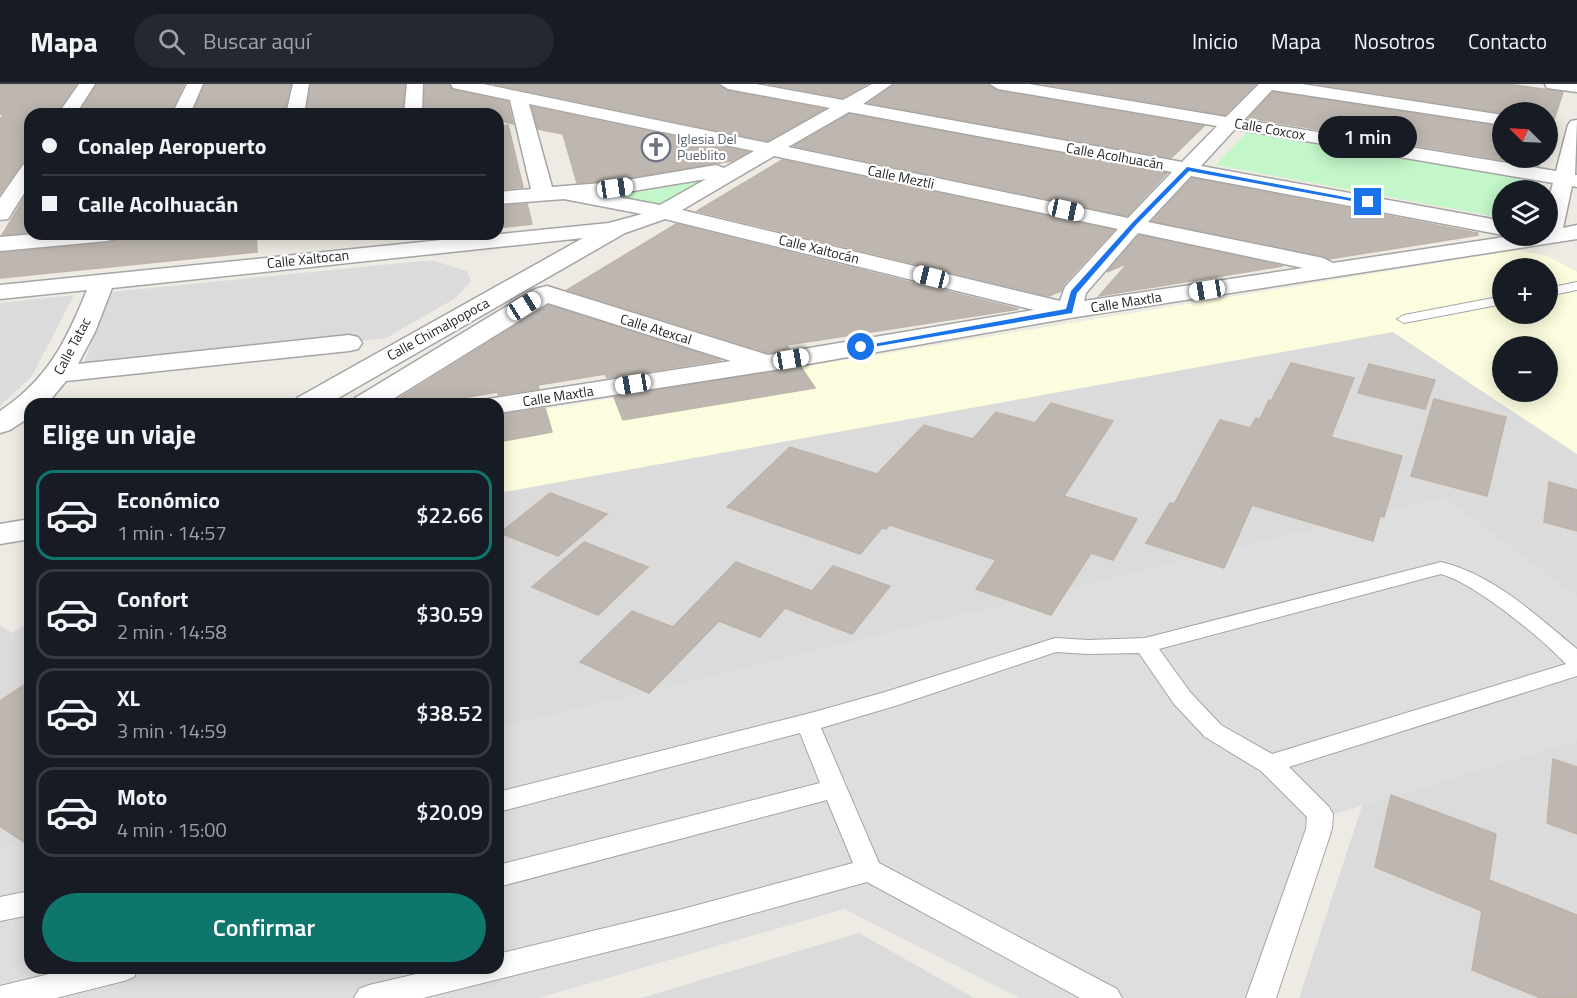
<!DOCTYPE html>
<html lang="es">
<meta charset="utf-8">
<style>
:root{--surface:#171b24;--page:#242831;--text:#f1f3f6;--muted:#9ea1a6;--line:#363941;--accent:#0f766e}
body{margin:0;font-family:"Titillium Web",sans-serif;background:var(--page);color:var(--text);height:100vh;display:flex;flex-direction:column;font-size:22px;white-space:nowrap}
*{box-sizing:border-box;margin:0}
p{font-size:20px;color:var(--muted)}
.icon{flex:none;width:33px;height:33px;fill:none;stroke:currentColor;stroke-width:2;stroke-linecap:round;stroke-linejoin:round}
.map{position:relative;flex:1;overflow:hidden}
.side{position:absolute;left:24px;top:314px;width:480px;height:576px;display:flex;flex-direction:column;background:var(--surface);border-radius:18px;box-shadow:0 3px 15px #0003}
.side>*{flex:none}
.banner{position:absolute;left:24px;top:24px;width:480px;height:132px;border-radius:18px;box-shadow:0 3px 15px #0003;display:grid;align-content:center;height:132px;padding:0 18px;background:var(--surface)}
.needle{width:39px;rotate:294deg}
.tools{position:absolute;left:1492px;top:18px;display:grid;gap:12px}
.tools a{display:grid;place-items:center;width:66px;height:66px;border-radius:50%;background:var(--surface);box-shadow:0 3px 15px #0003;font-size:30px}
.end{position:absolute;width:27px;height:27px;margin:-14px;border:8px solid #1a73e8;background:#fff;box-shadow:0 0 0 3px #fff}
.from{border-radius:50%}
.bubble{position:absolute;height:42px;border-radius:21px;background:var(--surface);box-shadow:0 3px 15px #0003;font-size:20px;font-weight:600;line-height:42px;text-align:center}
.car{position:absolute;width:18px;height:36px;margin:-18px -9px;border-radius:8px;box-shadow:0 0 4px 2px #0007;background:linear-gradient(#fff 24%,#345 0 40%,#fff 0 76%,#345 0 86%,#fff 0)}
.banner b{display:flex;align-items:center;gap:21px;height:57px;font-size:22px}
.banner b+b{border-top:2px solid var(--line)}
.banner i{width:15px;height:15px;background:var(--text)}
ul{padding:0;list-style:none}
li{display:flex;align-items:center;gap:18px;height:90px;margin:0 12px 9px;padding:0 6px;border:3px solid var(--line);border-radius:18px}
li div{flex:1}
li b{display:block;font-size:22px}
li em{font-style:normal;font-weight:600}
li.on{border-color:var(--accent)}
li>.icon{width:54px;height:54px;stroke-width:1.5}
h2{padding:0 18px;font-size:27px;line-height:72px}
.button{display:flex;gap:12px;margin-top:auto;padding:12px 18px}
.button a{flex:1;height:69px;border-radius:36px;background:var(--accent);color:#fff;font-size:24px;font-weight:600;line-height:69px;text-align:center}
header{display:flex;align-items:center;gap:36px;box-sizing:border-box;height:84px;padding:0 30px;background:var(--surface);border-bottom:2px solid var(--line)}
header strong{font-size:28px}
nav{display:flex;gap:33px;margin-inline-start:auto;font-size:21px}
.search{width:420px;height:54px;background:var(--page);display:flex;align-items:center;gap:15px;box-sizing:border-box;padding:0 21px;border-radius:33px;color:var(--muted);font-size:22px}
.map>svg:first-child{display:block}
.residential{fill:#dcdbdb}
.education{fill:#fcfdde;fill-rule:evenodd}
.park{fill:#c3f6c9}
.parking{fill:#dedede}
.building{fill:#beb7b1;stroke:#bfb3a7;stroke-width:1.5}
.lines{fill:none;stroke-linecap:round;stroke-linejoin:round}
.service-casing{stroke:#a5a5a5;stroke-width:2}
.minor-casing{stroke:#a5a5a5;stroke-width:3}
.service{fill:#fff;fill-rule:evenodd}
.minor{fill:#fff;fill-rule:evenodd}
.route{fill:#1a73e8}
.labels{text-anchor:middle;stroke-width:4.5;stroke-linejoin:round;paint-order:stroke}
.far-street-label{font-size:14px;fill:#1e1e1e;stroke:#fff}
.far-worship-label{font-size:14px;fill:#5b616d;stroke:#fff;text-anchor:start}
</style>
<header>
<strong>Mapa</strong>
<div class="search"><svg class="icon" aria-label="search" viewBox="0 0 24 24"><circle cx="10" cy="10" r="6"/><path d="M15 15l6 6"/></svg>Buscar aquí</div>
<nav><a>Inicio</a><a>Mapa</a><a>Nosotros</a><a>Contacto</a></nav>
</header>
<div class="map">
<svg width="1577" height="914" viewBox="0 0 1577 914">
<rect width="100%" height="100%" fill="#eeebe4"/>
<path class="residential" d="M422,177H434L467,187L471,198L454,215L386,254L80,289L111,208Z
M74,211L32,292L0,322V219Z
M1393,248L1577,370V527L498,655V409Z
M30,539V766L0,771V541L12,549Z
M1577,653V914H1299L1364,716Z
M859,849L974,914H641Z"/>
<path class="education" d="M1517,166L1547,172L1577,188V370L1393,248L498,409V333ZM1503,184H1548V230H1503ZM1503,262H1548V308H1503Z"/>
<path class="park" d="M1247,48L1535,97L1532,106H1503V134L1216,81Z
M725,87L662,122L607,109Z"/>
<path class="parking" d="M1444,413L1577,513V657L1308,738L1252,914H1020L844,825L539,914H0V765L30,758V884H498V644Z"/>
<path class="building" d="M0,0H76L56,30H30V77L21,80L0,110V35L4,30H0Z
M97,0H184L170,30H79Z
M205,0H291L284,30H192Z
M311,0H405L402,30H306Z
M425,0H449L453,6L508,18L513,40L498,36V30H424Z
M494,0H718L728,7L824,25L768,57Z
M768,0H867L843,14Z
M894,0H988L998,7L1204,42L1171,74L869,19Z
M1043,0H1256L1225,31Z
M1317,0H1508L1563,8L1548,54V28L1503,29Z
M1273,8L1503,43V74H1542L1539,82L1249,34Z
M532,23L748,68L732,77L615,96L577,99L563,50L538,45Z
M849,30L1167,89L1127,132L794,62Z
M508,41L523,103L498,106V42Z
M782,76L1114,146L1063,201L1061,207L1049,212L697,127Z
M1192,94L1478,149V151L1329,175L1152,137Z
M30,104V148L2,151L19,123Z
M527,120L532,140L498,144V122Z
M676,140L1019,225L787,261L789,265L768,269L567,206Z
M120,150H145V154L189,150H256L257,168L0,194V169L107,159L116,157Z
M1139,151L1283,182L1099,212L1128,179L1107,188Z
M548,221L721,276L607,294L605,290L538,301L539,305L498,311V308L425,320H390Z
M1291,279L1354,294L1331,353L1402,372L1384,433L1380,432L1373,457L1252,421L1224,484L1146,459L1170,419L1174,420L1220,336L1250,344L1256,334L1260,335L1269,316L1271,317Z
M1369,280L1435,296L1425,325L1358,309Z
M801,283L815,304L623,336L614,313Z
M1434,315L1506,333L1487,412L1411,392Z
M1051,319L1113,337L1064,412L1137,435L1113,476L1091,469L1051,531L976,505L996,476L890,441L886,445L882,444L860,470L727,423L790,363L877,390L924,341L973,355L996,328L1035,339Z
M545,324L552,348L498,358V331Z
M1549,398L1577,406V447L1544,438Z
M550,409L607,430L558,472L500,449Z
M584,458L648,483L598,531L532,503Z
M736,478L812,507L833,482L890,502L852,550L785,524L760,553L719,537L649,609L580,578L632,527L673,543Z
M30,597V762L0,742V617Z
M1553,675L1577,683V750L1547,739Z
M1391,711L1496,750L1489,796L1577,831V914H1541L1472,886L1482,827L1375,783Z"/>
<g class="lines">
<g class="service-casing">
<path id="service" d="M1577,198V206L1548,212V204Z
M1503,212V220L1404,239L1397,235L1404,231Z
M1441,478C1494,491 1536,531 1577,565V592L1289,683L1329,723L1333,730L1332,745L1276,914H1246L1306,745L1307,733L1261,687L1205,653L1174,620L1139,569L1088,570L1056,568L898,621L821,644L879,779L1117,905L1122,914H1080L867,798L679,850L423,914H354L359,905L369,901L442,884H498V870L679,826L853,779L827,716L498,803V781L820,699L800,649L498,728V708L807,630L885,608L1055,554L1088,556L1145,554ZM1441,490C1476,500 1540,553 1566,580L1272,670L1221,641L1190,608L1159,565Z
M30,807V831L0,837V813Z
M74,884H138L134,893L124,897L56,914H0V902Z"/>
</g>
<g class="minor-casing">
<path id="minor" d="M79,0H95L76,30H58Z
M187,0H203L190,30H172Z
M293,0H309L304,30H286Z
M407,0H423L422,30H404Z
M451,0H483L768,59L830,24L728,5L720,0H756L843,16L872,0H892L863,20L1182,78L1217,42L998,5L990,0H1029L1226,33L1259,0H1302L1503,31V41L1272,6L1244,36L1556,87L1568,41L1571,37L1577,36L1575,91H1577V103L1572,102L1563,144L1577,141V155L1070,234L768,287L498,329V320H485L488,315L731,277L548,219L385,320H351L355,314L535,205L547,202L768,271L1034,226L665,135L625,149L328,320H293L297,314L583,154L112,204L95,248L78,280L349,251L358,253L362,259L358,265L349,267L66,297L47,320H30V333L10,346L0,349V327C47,296 66,258 87,206L0,215V201L609,139L642,130L564,115L498,120V108L531,105L510,16L453,4ZM529,20L754,67L724,84L716,81L615,98L552,103ZM849,28L1172,88L1128,134L788,63ZM1235,45L1553,99L1548,117V152H1511L1333,179L1323,174L1148,138L1191,92L1503,151V137L1201,82ZM774,72L1118,145L1065,203L1060,217L682,126ZM706,95L660,121L608,111L615,110ZM1138,149L1303,184L1084,217L1086,209Z
M1545,0H1577V8L1547,4Z
M30,79V100L8,135L0,136V114L23,81Z
M35,150H118L115,155L107,157L0,167V153Z
M30,435V455L0,460V440Z"/>
</g>
<use href="#service" class="service"/>
<use href="#minor" class="minor"/>
</g>
<path class="route" d="M1187,83L1371,118L1368,120L1189,87L1136,141L1077,209L1072,229L861,265L857,263L1066,225L1071,207L1132,139Z"/>
<defs>
<g id="church-ring" transform="scale(1.5)"><circle r="9.5" fill="#fff" stroke="#6b7280" stroke-width="1.5"/><path d="M-1.2-6h2.4v3.5h3.3v2.4h-3.3V6h-2.4V-.1h-3.3v-2.4h3.3Z" fill="#6b7280"/></g>
</defs>
<g fill-rule="evenodd">
<use href="#church-ring" x="656" y="63"/>
</g>
<g class="labels">
<g class="far-street-label">
<text transform="translate(1270 45) rotate(10)" y="5">Calle Coxcox</text>
<text transform="translate(1115 72) rotate(10)" y="5">Calle Acolhuacán</text>
<text transform="translate(901 93) rotate(12)" y="5">Calle Meztli</text>
<text transform="translate(819 165) rotate(14)" y="5">Calle Xaltocán</text>
<text transform="translate(308 175) rotate(-6)" y="5">Calle Xaltocan</text>
<text transform="translate(1126 218) rotate(-9)" y="5">Calle Maxtla</text>
<text transform="translate(438 245) rotate(-29)" y="5">Calle Chimalpopoca</text>
<text transform="translate(656 245) rotate(17)" y="5">Calle Atexcal</text>
<text transform="translate(72 262) rotate(-62)" y="5">Calle Tatac</text>
<text transform="translate(558 312) rotate(-9)" y="5">Calle Maxtla</text>
</g>
<g class="far-worship-label">
<text x="677" y="60">Iglesia Del<tspan x="677" dy="16">Pueblito</tspan></text>
</g>
</g>
</svg>
<div class="tools">
<a><svg class="needle" viewBox="-14 -14 28 28"><path d="M0-13l5 13h-10z" fill="#e53935"/><path d="M0 13l5-13h-10z" fill="#9ea1a6"/></svg></a>
<a><svg class="icon" aria-label="layers" viewBox="0 0 24 24"><path d="M12 4l9 5-9 5-9-5zM3 14l9 5 9-5"/></svg></a>
<a>+</a>
<a>−</a>
</div>
<i class="end from" style="left:861px;top:263px"></i>
<i class="end" style="left:1368px;top:118px"></i>
<div class="bubble" style="left:1318px;top:32px;width:99px">1 min</div>
<i class="car" style="left:615px;top:104px;rotate:82deg"></i>
<i class="car" style="left:1066px;top:126px;rotate:102deg"></i>
<i class="car" style="left:931px;top:193px;rotate:284deg"></i>
<i class="car" style="left:1207px;top:206px;rotate:261deg"></i>
<i class="car" style="left:524px;top:222px;rotate:58deg"></i>
<i class="car" style="left:791px;top:275px;rotate:80deg"></i>
<i class="car" style="left:633px;top:300px;rotate:261deg"></i>
<div class="banner">
<b><i class="from"></i>Conalep Aeropuerto</b>
<b><i></i>Calle Acolhuacán</b>
</div>
<section class="side">
<h2>Elige un viaje</h2>
<ul>
<li class="on"><svg class="icon" aria-label="car" viewBox="0 0 24 24"><path d="M5 17H2v-5l4-1 3-4h7l3 4 3 1v5h-3M9 17h6M6 11h13"/><circle cx="7" cy="17" r="2"/><circle cx="17" cy="17" r="2"/></svg><div><b>Económico</b><p>1 min · 14:57</p></div><em>$22.66</em></li>
<li><svg class="icon" aria-label="car" viewBox="0 0 24 24"><path d="M5 17H2v-5l4-1 3-4h7l3 4 3 1v5h-3M9 17h6M6 11h13"/><circle cx="7" cy="17" r="2"/><circle cx="17" cy="17" r="2"/></svg><div><b>Confort</b><p>2 min · 14:58</p></div><em>$30.59</em></li>
<li><svg class="icon" aria-label="car" viewBox="0 0 24 24"><path d="M5 17H2v-5l4-1 3-4h7l3 4 3 1v5h-3M9 17h6M6 11h13"/><circle cx="7" cy="17" r="2"/><circle cx="17" cy="17" r="2"/></svg><div><b>XL</b><p>3 min · 14:59</p></div><em>$38.52</em></li>
<li><svg class="icon" aria-label="car" viewBox="0 0 24 24"><path d="M5 17H2v-5l4-1 3-4h7l3 4 3 1v5h-3M9 17h6M6 11h13"/><circle cx="7" cy="17" r="2"/><circle cx="17" cy="17" r="2"/></svg><div><b>Moto</b><p>4 min · 15:00</p></div><em>$20.09</em></li>
</ul>
<div class="button"><a>Confirmar</a></div>
</section>
</div>
